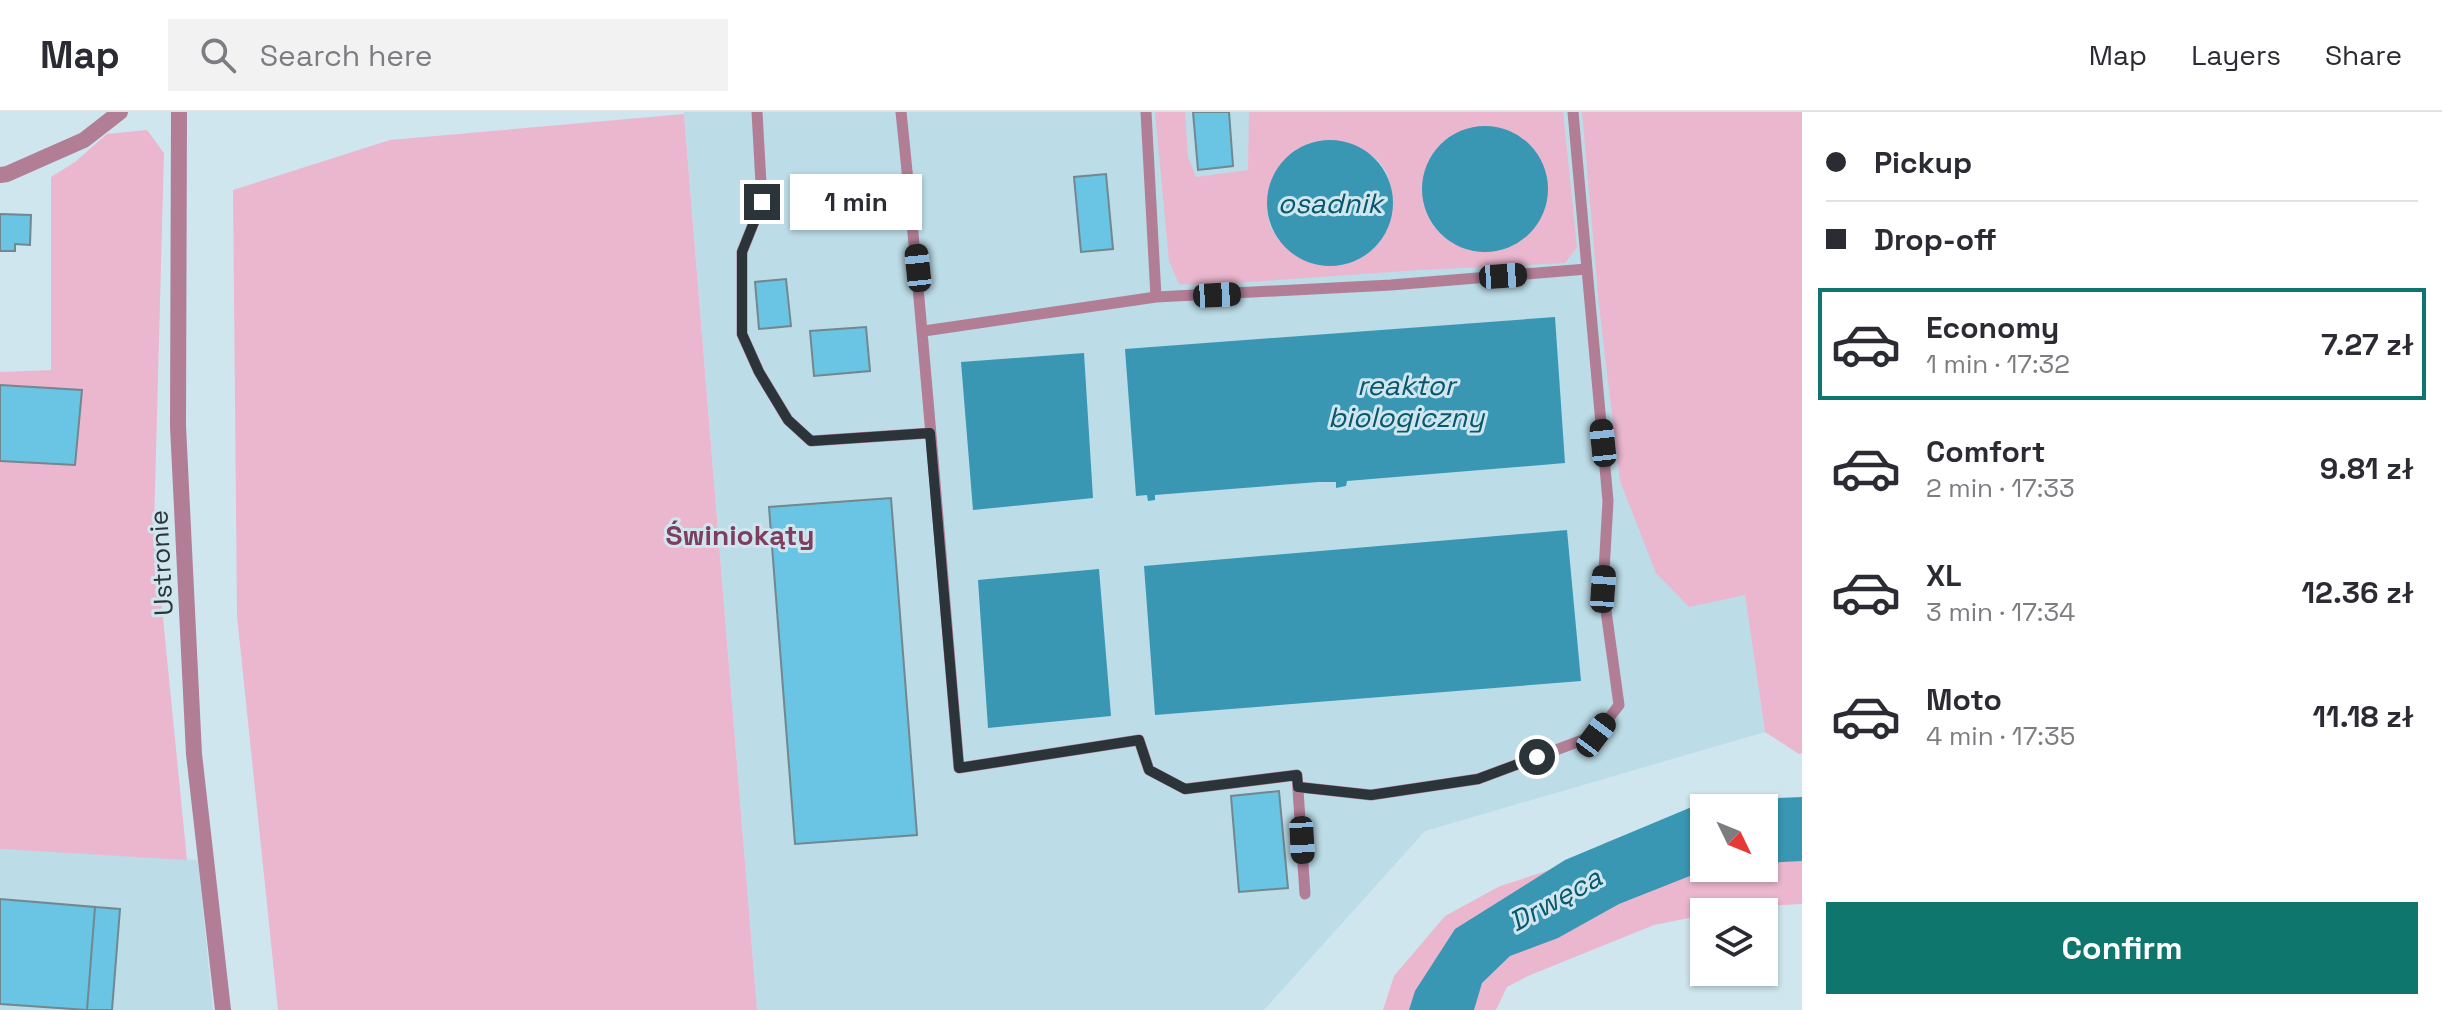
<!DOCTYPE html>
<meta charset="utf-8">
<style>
:root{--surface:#fff;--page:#f2f2f3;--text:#2b2b33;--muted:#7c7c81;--line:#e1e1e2;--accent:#0f766e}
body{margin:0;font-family:"Space Grotesk",sans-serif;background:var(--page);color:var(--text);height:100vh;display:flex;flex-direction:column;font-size:30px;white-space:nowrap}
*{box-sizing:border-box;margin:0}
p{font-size:26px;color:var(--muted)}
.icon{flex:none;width:44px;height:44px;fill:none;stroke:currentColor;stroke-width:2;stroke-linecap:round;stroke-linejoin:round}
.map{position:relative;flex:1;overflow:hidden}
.panel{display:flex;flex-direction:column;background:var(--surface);width:640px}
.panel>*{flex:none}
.banner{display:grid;align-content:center;height:176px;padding:0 24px;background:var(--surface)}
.needle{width:52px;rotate:133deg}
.fabs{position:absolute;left:1690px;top:682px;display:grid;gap:16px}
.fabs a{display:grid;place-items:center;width:88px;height:88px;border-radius:0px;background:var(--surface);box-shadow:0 2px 6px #0004;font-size:40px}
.end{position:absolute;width:36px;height:36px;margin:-18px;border:10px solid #2b3438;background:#fff;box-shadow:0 0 0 4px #fff}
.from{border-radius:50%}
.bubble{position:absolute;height:56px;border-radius:0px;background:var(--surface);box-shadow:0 2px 6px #0004;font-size:26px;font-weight:800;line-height:56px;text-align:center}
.car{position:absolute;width:24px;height:48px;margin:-24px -12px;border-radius:10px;box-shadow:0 0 6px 2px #0007;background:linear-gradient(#222 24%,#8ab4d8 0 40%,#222 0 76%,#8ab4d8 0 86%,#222 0)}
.banner b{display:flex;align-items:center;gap:28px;height:76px;font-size:30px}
.banner b+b{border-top:2px solid var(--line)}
.banner i{width:20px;height:20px;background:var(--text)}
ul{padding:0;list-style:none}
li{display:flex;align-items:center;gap:24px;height:112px;margin:0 16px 12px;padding:0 8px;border:4px solid transparent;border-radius:0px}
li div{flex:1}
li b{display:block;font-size:30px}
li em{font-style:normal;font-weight:800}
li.current{border-color:var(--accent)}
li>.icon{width:72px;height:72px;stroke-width:1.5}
.primary-button{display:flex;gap:16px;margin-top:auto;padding:16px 24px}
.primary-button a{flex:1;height:92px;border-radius:0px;background:var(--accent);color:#fff;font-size:32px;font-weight:800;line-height:92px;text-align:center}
header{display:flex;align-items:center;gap:48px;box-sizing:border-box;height:112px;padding:0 40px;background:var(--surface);border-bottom:2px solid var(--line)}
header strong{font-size:38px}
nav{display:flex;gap:44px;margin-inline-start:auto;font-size:28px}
.search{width:560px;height:72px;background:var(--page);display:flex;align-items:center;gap:20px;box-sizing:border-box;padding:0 28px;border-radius:0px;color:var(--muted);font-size:30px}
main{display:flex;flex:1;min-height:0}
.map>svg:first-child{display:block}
.built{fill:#bcdce7}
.green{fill:#ebb7ce;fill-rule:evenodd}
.water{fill:#3997b4}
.building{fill:#6ac4e3;stroke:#72878f;stroke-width:2}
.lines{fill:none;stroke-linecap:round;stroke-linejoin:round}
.service{stroke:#b17e96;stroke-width:11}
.minor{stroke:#b17e96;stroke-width:16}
.route{stroke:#2b3438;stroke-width:10}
.labels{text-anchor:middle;stroke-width:6;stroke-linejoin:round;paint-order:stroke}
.street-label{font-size:26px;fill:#2b3438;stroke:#cfe6ef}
.water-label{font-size:28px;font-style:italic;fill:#08576c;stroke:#cfe6ef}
.neighbourhood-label{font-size:28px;font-weight:bold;fill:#7f3e60;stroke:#cfe6ef}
</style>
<header>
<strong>Map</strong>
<div class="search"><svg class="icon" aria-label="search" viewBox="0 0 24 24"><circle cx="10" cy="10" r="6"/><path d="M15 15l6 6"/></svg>Search here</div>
<nav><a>Map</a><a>Layers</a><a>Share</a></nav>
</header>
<main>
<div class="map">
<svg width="1802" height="898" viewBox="0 0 1802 898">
<rect width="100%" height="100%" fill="#cfe6ef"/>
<path class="built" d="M684,0H1675L1765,620L1425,719L1264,898H757Z
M0,737L198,748L213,898H0Z"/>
<path class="green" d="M1155,0H1185L1188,45L1196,65L1248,58L1249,0H1563L1577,135L1565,151L1420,158L1208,173L1179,172L1169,149ZM1447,26L1543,54L1547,69V86L1434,115C1416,82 1420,52 1447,26ZM1323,28C1337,32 1353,35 1367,41C1395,54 1395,92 1387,116L1279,129L1270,114L1267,98L1292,40L1307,32Z
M1582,0H1802V641L1799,642L1765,620L1745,483L1689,495L1656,461L1620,369L1599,193Z
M684,2L757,898H278L237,504L233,78L390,28Z
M147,18L164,41L154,415L187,748L0,737V260L51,258V65L75,50L107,22Z
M1802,692V792L1745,795L1704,800V803L1654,813L1528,864L1507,875L1496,898H1383L1394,864L1445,804L1500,774L1559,755L1607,730L1708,693ZM1704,696H1764V756H1704Z"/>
<path class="water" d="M1422 77a63 63 0 1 1 126 0a63 63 0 1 1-126 0Z
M1267 91a63 63 0 1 1 126 0a63 63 0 1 1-126 0Z
M1555,205L1565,351L1347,369L1346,374L1336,376V370H1318L1155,383V388L1148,389L1147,383L1136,384L1125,237Z
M1084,241L1093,386L973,398L961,250Z
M1567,418L1581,569L1155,603L1144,454Z
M1099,457L1111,604L988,616L978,468Z
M1802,685V749L1764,751V696H1704V756H1710L1619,792L1558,826L1510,844L1482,871L1474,898H1409L1415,879L1455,817L1565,748L1706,689Z"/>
<path class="building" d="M1193,0H1229L1233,54L1198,58Z
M1106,62L1113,137L1081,140L1074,65Z
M0,102L31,103L30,133L15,132V139H0Z
M786,167L791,214L759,217L755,170Z
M866,215L870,259L814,264L810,219Z
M0,273L82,278L75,353L0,349Z
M891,386L917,723L795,732L769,395Z
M1279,679L1288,776L1239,780L1231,684Z
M0,787L95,795L87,898L0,892Z
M95,795L120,797L112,898H87Z"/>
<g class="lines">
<path class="service" d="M757,0L762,90L742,140V222L759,260L788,308L811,329L930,321
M901,0C924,218 940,437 959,656L1139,628L1149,658L1185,677L1297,663L1305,782
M1156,185L1391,173L1587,157L1573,0
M924,219L1156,185L1146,0
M1298,675L1371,683L1478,667L1596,623L1619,593L1603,477L1608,389L1587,157"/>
<path class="minor" d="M179,0L178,314L194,642L223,898
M0,63L7,62L84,28L120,0"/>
</g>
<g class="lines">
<path class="route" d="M762,90L742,140V222L759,260L788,308L811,329L930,321L959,656L1139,628L1149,658L1185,677L1297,663L1298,675L1371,683L1478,667L1537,645"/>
</g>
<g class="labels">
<g class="street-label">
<text transform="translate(161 451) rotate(-93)" y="9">Ustronie</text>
</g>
<g class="water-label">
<text x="1330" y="101">osadnik</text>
<text x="1406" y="283">reaktor<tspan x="1406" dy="32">biologiczny</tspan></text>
<text transform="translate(1555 787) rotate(-29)" y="10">Drwęca</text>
</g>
<g class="neighbourhood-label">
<text x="740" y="433">Świniokąty</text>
</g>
</g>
</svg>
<div class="fabs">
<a><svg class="needle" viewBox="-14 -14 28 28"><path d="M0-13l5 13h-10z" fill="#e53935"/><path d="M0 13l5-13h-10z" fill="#7c7c81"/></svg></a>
<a><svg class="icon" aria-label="layers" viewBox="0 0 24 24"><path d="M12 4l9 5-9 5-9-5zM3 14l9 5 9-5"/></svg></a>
</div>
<i class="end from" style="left:1537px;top:645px"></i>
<i class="end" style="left:762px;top:90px"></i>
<div class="bubble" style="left:790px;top:62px;width:132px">1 min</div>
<i class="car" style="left:918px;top:156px;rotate:354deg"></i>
<i class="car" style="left:1503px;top:164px;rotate:86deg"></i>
<i class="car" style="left:1217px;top:183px;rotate:87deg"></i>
<i class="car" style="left:1603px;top:331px;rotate:354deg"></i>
<i class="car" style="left:1603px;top:477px;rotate:4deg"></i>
<i class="car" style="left:1596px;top:623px;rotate:37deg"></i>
<i class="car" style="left:1302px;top:728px;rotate:177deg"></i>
</div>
<section class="panel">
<div class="banner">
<b><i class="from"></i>Pickup</b>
<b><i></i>Drop-off</b>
</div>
<ul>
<li class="current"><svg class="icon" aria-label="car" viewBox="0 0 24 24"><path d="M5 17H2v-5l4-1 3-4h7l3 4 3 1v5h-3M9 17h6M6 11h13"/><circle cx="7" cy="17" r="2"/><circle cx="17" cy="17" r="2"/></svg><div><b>Economy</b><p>1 min · 17:32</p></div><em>7.27 zł</em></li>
<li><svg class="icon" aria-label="car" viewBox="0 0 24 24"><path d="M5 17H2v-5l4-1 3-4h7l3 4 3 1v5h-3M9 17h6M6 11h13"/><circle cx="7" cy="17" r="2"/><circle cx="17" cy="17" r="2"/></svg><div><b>Comfort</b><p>2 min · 17:33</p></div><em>9.81 zł</em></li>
<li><svg class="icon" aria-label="car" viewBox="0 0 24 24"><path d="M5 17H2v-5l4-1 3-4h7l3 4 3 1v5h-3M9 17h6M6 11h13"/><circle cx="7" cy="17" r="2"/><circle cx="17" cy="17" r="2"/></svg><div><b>XL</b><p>3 min · 17:34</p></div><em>12.36 zł</em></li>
<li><svg class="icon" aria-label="car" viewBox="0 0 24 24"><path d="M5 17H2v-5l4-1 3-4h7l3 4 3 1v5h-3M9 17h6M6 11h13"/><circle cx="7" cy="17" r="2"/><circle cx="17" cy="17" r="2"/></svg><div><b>Moto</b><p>4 min · 17:35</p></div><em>11.18 zł</em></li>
</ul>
<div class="primary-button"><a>Confirm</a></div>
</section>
</main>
